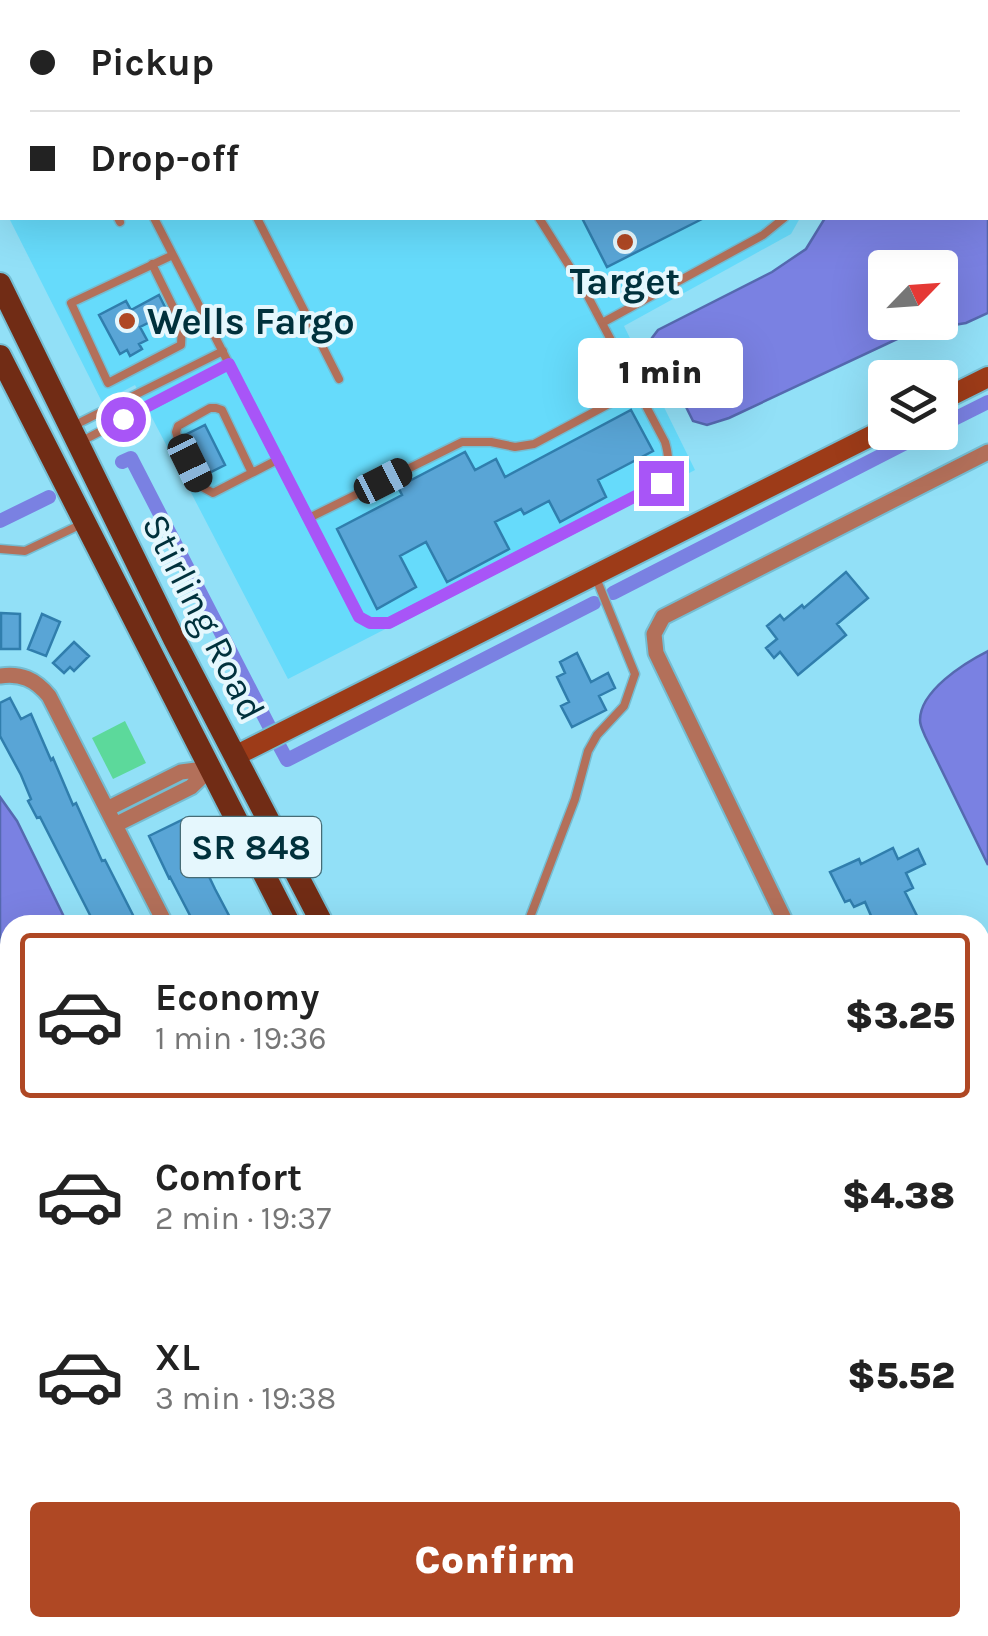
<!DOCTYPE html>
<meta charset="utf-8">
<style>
:root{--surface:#fff;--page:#f2f2f2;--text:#222;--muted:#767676;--line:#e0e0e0;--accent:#af4824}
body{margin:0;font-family:Karla,sans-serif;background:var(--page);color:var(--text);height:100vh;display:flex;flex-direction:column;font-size:38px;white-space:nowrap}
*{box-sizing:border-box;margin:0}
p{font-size:32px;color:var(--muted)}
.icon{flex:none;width:55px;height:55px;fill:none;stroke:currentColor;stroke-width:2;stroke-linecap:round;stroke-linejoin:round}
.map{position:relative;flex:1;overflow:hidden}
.side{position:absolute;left:0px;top:915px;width:990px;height:722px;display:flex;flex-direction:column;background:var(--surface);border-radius:30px 30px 0 0;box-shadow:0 10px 40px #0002}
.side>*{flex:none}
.top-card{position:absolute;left:0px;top:0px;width:990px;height:220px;box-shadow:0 10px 40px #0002;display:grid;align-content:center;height:220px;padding:0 30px;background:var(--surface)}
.needle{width:65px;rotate:65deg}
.buttons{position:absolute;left:868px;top:250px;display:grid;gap:20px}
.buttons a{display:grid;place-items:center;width:90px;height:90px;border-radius:10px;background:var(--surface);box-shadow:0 10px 40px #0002;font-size:50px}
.end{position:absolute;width:45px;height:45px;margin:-22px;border:12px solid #a855f7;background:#fff;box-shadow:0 0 0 5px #fff}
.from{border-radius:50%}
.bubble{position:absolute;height:70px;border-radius:10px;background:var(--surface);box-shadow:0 10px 40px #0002;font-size:32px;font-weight:800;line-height:70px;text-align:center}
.car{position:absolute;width:30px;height:60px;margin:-30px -15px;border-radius:12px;box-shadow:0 0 8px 2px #0007;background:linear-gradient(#222 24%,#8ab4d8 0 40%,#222 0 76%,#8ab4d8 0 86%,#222 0)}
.top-card b{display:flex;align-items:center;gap:35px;height:95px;font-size:38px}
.top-card b+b{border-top:2px solid var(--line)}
.top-card i{width:25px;height:25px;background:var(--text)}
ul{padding:18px 0 0;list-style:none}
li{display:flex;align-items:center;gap:30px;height:165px;margin:0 20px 15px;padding:0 10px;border:5px solid transparent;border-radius:10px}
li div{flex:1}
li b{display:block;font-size:38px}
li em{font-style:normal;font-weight:800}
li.active{border-color:var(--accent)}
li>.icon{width:90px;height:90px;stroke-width:1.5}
.button{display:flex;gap:20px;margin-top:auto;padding:20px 30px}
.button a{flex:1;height:115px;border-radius:10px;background:var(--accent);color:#fff;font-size:40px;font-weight:800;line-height:115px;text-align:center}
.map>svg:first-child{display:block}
.built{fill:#66dbfb}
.green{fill:#5cd99b}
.water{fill:#7a81e2;stroke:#5569b0;stroke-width:2.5;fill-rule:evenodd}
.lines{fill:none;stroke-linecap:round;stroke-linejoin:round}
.canal{stroke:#7a81e2;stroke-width:14}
.building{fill:#59a5d6;stroke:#307ead;stroke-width:2.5}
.lane-casing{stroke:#75bdd2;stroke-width:11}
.street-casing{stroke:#75bdd2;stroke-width:19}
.secondary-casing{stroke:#75bdd2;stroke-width:24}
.primary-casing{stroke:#75bdd2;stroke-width:26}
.lane{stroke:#b3705a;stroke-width:8}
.street{stroke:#b3705a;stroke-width:15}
.secondary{stroke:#9d3b18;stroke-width:20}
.primary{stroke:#712c15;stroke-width:22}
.route{stroke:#a855f7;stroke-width:12}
.poi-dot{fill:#af4824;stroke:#e5f7fd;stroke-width:4}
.labels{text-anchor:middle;stroke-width:8;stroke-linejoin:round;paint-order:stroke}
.shield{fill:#e5f7fd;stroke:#456c76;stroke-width:2.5}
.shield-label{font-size:35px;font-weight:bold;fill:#00313c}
.poi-label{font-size:38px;font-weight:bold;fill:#00313c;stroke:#e5f7fd}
.street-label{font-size:38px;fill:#00313c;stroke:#e5f7fd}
</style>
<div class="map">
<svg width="988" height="1636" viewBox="0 0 988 1636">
<rect width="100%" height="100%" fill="#92e0f7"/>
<path class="built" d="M129,0H735L736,2H124Z
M9,218H800L791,234L624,326L695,470L288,679L135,385L102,402Z"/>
<path class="green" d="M125,721L146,763L113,779L92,738Z"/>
<path class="water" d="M988,120V313L966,323L912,332L729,418L707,425L693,421L652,338L658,330L772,272L806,249L825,218H988ZM885,268H940V322H885Z
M988,651V865L925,736C923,731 920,726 920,720C920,691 964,663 988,651Z
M0,797L17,821L68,925H10V990L0,970Z
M980,1416L988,1432V1580L980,1564Z"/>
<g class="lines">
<path class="canal" d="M940,426L988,402
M122,462L131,458L269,726
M0,521L49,497
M613,593L927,432
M280,747L287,760L594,603"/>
</g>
<path class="building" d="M582,218H704L607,267Z
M159,295L168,313L140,327L147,340L139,344L142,349L130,356L127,350L120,354L99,315L126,301L131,310Z
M631,410L653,451L598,480L606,497L560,522L549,501L524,514L521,509L495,522L509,549L447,582L426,542L400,556L416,587L377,609L337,529L402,495L398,487L465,452L475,470L496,459L505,477Z
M205,425L225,465L205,475L185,435Z
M846,572L868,598L837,624L846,635L798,675L780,652L774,658L766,648L777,639L767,626L780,615L784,620L802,605L804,608Z
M1,613L20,614V649H1Z
M42,614L60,622L46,656L28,649Z
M74,642L89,656L74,671L70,667L64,673L53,663Z
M577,653L591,682L608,673L615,688L599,696L606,710L572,727L561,706L569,702L557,677L565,673L560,662Z
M10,698L21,719L31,714L51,760L53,758L73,805L76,803L102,861L105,860L138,925H96L91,917L40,817L37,818L28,801L31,799L21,775L0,736V703Z
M182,820L215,889L234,925H195L170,877L169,878L149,836Z
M893,848L898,859L918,849L925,864L906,873L913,888L905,892L918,918L903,925H875L865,902L854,907L850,900L845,902L830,872L859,859L861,864Z
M0,1035L10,1055V1124L0,1102Z
M0,1213L10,1233V1299L0,1279Z"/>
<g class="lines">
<g class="lane-casing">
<path id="lane" d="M279,0L280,2
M340,0L342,2
M437,0L438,2
M723,0L725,2
M413,2L418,0
M0,10L2,16
M0,90L2,89
M0,165L2,164
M118,218L120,222
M154,218L359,617L370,623H389L661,483C669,468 670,459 665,442L585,291L539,218
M257,218L339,379
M152,264L182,325L181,345L108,383L71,303L173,255
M602,323L763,235L784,218
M75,425L223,351
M82,441L229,364
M252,473L222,410L216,408H210L178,426L176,432L178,439L202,487L213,493L279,459
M309,518L462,442H491L515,447L534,444L637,389
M0,549L25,551L84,523
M527,925L575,799L588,751L597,735L624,706L635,674L596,578"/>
</g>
<g class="street-casing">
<path id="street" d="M0,676C21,673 35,679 49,696L166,925
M107,809L181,772L211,768
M115,825L191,787L211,768
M787,925L656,653L654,634L663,617L988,452
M0,1155L10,1162
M980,1326L988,1341
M0,1354L10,1381
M0,1457L10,1452
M128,1628L132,1636
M300,1628L305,1636
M472,1628L476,1636
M517,1636L534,1628"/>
</g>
<g class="secondary-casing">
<path id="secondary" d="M940,401L988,377
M235,756L885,429"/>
</g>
<g class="primary-casing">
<path id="primary" d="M13,2L19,0
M0,284L174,639L323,925
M0,356L290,925
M646,1628L650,1636
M680,1628L684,1636"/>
</g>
<use href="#lane" class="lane"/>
<use href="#street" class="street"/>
<use href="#secondary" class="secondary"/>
<use href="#primary" class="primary"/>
</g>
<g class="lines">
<path class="route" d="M123,419L229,364L359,617L370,623H389L661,483"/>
</g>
<g class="poi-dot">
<circle cx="625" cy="242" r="10"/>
<circle cx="127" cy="321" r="10"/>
</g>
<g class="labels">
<rect class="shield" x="181" y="817" width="140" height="60" rx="8"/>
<g class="shield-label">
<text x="251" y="859">SR 848</text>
</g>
<g class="poi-label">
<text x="625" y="294">Target</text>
<text x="147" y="334" text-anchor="start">Wells Fargo</text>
</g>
<g class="street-label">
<text transform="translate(204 617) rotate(63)" y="13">Stirling Road</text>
</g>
</g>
</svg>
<div class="buttons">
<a><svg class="needle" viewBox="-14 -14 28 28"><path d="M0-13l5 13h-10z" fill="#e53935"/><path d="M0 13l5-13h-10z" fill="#767676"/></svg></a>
<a><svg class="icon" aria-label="layers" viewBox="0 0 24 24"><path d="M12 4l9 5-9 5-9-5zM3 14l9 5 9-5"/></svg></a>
</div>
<i class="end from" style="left:123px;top:419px"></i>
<i class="end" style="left:661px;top:483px"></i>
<div class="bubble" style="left:578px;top:338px;width:165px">1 min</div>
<i class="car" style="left:190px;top:463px;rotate:154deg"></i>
<i class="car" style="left:383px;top:481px;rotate:63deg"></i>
<div class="top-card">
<b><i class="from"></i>Pickup</b>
<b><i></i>Drop-off</b>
</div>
<section class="side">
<ul>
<li class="active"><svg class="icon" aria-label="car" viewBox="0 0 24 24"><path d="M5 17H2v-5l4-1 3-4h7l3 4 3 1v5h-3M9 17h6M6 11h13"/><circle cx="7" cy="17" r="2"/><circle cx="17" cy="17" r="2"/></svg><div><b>Economy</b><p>1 min · 19:36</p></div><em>$3.25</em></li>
<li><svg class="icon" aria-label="car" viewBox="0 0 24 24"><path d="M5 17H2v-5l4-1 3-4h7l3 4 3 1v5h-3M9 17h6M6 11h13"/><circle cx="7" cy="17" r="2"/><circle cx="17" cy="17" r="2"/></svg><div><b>Comfort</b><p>2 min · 19:37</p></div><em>$4.38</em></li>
<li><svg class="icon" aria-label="car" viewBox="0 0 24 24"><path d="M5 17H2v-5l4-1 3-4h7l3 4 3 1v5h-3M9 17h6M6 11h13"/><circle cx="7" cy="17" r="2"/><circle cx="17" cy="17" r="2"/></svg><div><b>XL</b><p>3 min · 19:38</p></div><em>$5.52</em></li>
</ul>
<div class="button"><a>Confirm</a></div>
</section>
</div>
